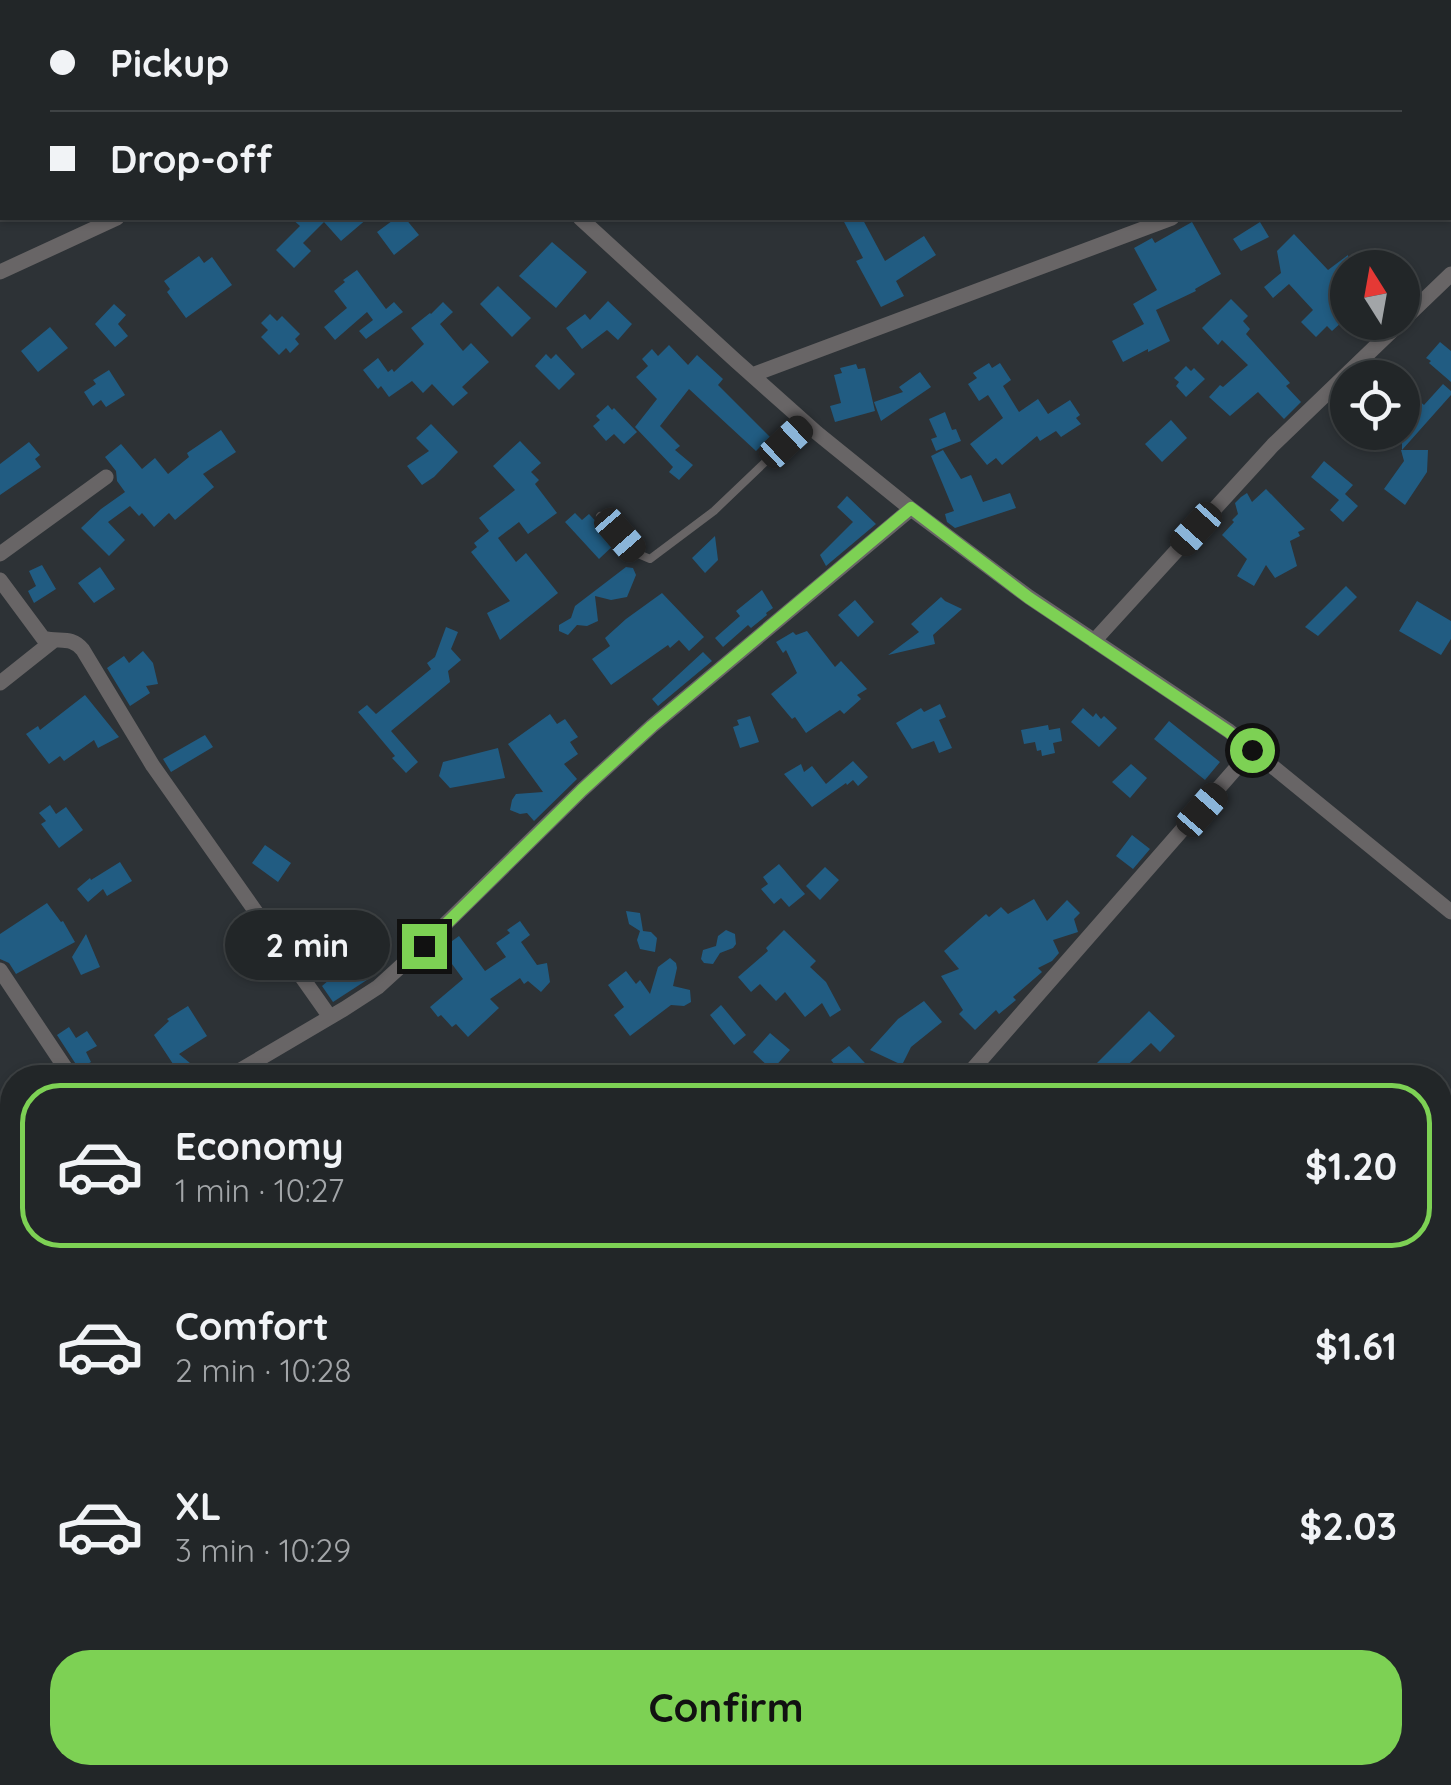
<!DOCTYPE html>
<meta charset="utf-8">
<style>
:root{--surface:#222628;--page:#2a2e30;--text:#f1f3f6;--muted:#a2a5a8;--line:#3f4345;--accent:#7dd154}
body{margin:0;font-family:Quicksand,sans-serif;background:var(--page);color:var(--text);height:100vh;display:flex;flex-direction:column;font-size:38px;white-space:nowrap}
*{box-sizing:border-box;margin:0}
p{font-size:32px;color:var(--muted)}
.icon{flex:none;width:55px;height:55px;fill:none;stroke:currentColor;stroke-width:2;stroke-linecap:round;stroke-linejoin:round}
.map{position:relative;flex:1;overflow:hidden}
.side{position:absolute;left:0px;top:1065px;width:1452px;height:720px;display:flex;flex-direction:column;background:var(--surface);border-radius:40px 40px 0 0;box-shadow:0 2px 8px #0004,0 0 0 2px var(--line)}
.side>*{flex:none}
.banner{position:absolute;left:0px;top:0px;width:1452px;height:220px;box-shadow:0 2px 8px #0004,0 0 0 2px var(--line);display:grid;align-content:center;height:220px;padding:0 50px;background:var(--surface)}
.needle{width:65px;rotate:349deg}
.buttons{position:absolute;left:1330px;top:250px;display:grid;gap:20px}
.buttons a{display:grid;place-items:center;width:90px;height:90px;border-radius:50%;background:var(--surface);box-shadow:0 2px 8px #0004,0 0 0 2px var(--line);font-size:50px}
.end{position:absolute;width:45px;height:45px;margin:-22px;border:12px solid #7dd154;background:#111;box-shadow:0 0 0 5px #111}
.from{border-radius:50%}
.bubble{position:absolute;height:70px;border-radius:35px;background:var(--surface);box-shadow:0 2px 8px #0004,0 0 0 2px var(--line);font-size:32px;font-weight:700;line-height:70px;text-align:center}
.car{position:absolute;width:30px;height:60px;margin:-30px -15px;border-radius:12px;box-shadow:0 0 8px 2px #0007;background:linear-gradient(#222 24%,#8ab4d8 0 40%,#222 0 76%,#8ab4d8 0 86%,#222 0)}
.banner b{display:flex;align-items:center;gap:35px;height:95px;font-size:38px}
.banner b+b{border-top:2px solid var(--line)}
.banner i{width:25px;height:25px;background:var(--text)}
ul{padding:18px 0 0;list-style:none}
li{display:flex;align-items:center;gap:30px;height:165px;margin:0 20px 15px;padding:0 30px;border:5px solid transparent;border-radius:40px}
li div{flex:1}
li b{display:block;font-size:38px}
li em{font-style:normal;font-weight:700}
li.on{border-color:var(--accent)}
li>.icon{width:90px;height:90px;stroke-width:1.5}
.primary-button{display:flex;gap:20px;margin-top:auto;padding:20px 50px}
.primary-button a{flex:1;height:115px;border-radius:40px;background:var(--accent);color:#111;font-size:40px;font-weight:700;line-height:115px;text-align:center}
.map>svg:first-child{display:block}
.building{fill:#215c82}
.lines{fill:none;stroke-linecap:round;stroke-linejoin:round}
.lane{stroke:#686566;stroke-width:8}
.street{stroke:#686566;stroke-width:15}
.route{stroke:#7dd154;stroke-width:12}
</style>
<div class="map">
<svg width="1451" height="1785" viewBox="0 0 1451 1785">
<rect width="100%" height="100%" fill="#2d3236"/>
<path class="building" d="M291,218H368L341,241L324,222L303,243L311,251L294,268L276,250L300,226Z
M396,218H405L419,235L394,255L377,232Z
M842,218H862L885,261L924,236L936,255L896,281L904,296L881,307L856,261L863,258Z
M1192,222L1221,274L1195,289L1196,291L1156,310L1170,341L1148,352V349L1123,362L1112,341L1144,324L1133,304L1157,290L1134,248L1152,238L1155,243Z
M1260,222L1269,237L1241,251L1233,239Z
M1294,234L1328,270L1348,255V280L1332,293L1346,308L1338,315L1343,321L1332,331L1327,326L1316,337L1301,322L1313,310L1289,284L1273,298L1264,287L1281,273L1277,251Z
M552,242L587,272L556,308L519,276Z
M199,256L204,263L212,257L232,285L186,318L167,292L170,289L164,281Z
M357,270L386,309L394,302L403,312L366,339L359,331L373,320L367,312L335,340L324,327L347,308L334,291L345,282L343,280Z
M498,286L531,318L512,337L480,304Z
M1231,299L1248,316L1243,321L1250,329L1246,334L1290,383L1286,386L1301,402L1284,419L1258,392L1230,416L1209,397L1220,385L1223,387L1248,365L1222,340L1218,345L1202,328Z
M608,301L632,324L618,340L607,330L582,349L566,328L585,314L590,320Z
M443,302L453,312L440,324L463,351L471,343L489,362L462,387L468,393L453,406L432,384L423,393L412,381L389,397L381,386L378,389L363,370L378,358L388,372L392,369L394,372L424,344L411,328L430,313L431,314Z
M114,304L126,315L118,324L128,336L115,347L95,324Z
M270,314L277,321L282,316L300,334L295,339L299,344L290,353L286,348L279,355L261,337L268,330L261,323Z
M50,327L68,348L38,372L21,351Z
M1440,342L1451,351V382L1429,363L1431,361L1426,358Z
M669,345L688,365L697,355L723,379L718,385L770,437L756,451L689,389L660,426L680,446L675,450L693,465L679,480L669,472L673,467L635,427L657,399L636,377L648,366L642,359L652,349L658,356Z
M546,354L551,359L556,354L575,374L559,390L535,366Z
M989,363L992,368L1000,363L1011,380L1003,386L1019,412L1038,399L1048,414L1070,400L1080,415L1076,418L1081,424L1061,437L1056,431L1040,441L1037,436L1002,465L996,458L987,465L970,444L1003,418L988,395L979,401L968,384L977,378L973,373Z
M856,364L858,369L865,368L875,411L835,422L830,406L841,403L834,375L842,373L840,368Z
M1186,366L1191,371L1194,368L1205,379L1186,397L1176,386L1179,382L1174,378Z
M109,370L125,395L106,407L101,400L93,406L84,392L96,384L93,380Z
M920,372L931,387L881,421L874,402L903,392L899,387Z
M1443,384L1451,391V395L1402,450V399L1412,407L1418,400L1424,405Z
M608,405L612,410L614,408L637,432L624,444L614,434L606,441L593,426L600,420L596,416Z
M945,412L952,430L956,429L961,441L936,451L931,439L937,437L929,419Z
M1171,420L1187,438L1162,462L1145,444Z
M431,424L458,452L434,477L422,485L407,466L429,451L416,438Z
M221,430L236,452L203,474L214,487L175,520L169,513L154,527L142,513L139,516L130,506L108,522L125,540L109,556L81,528L101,509L125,492L117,481L116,471L105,457L121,444L142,469L155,458L168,474L189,457L187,453Z
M520,441L541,463L531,472L539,480L535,484L557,513L528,534L519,522L498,538L516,562L526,553L558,593L500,640L487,613L510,601L471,552L477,547L474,543L489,531L479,518L515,490L493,466Z
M29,442L40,455L35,459L41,467L0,495V464Z
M943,450L961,479L971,475L983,502L1010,493L1016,508L955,528L947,522L945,514L954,511L931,456Z
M1401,450H1428L1427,472L1405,505L1384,489L1404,461Z
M1324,461L1353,485L1345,494L1358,506L1343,522L1330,510L1339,500L1311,477Z
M1266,489L1305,529L1298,532L1300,536L1290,541L1297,566L1275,578L1266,565L1254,586L1237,576L1247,559L1222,535L1234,522L1232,520L1238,514L1235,503L1241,497L1247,493L1252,502Z
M847,496L876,524L826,566L820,555L853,522L837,507Z
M575,513L582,520L589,514L616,543L599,559L565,522Z
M715,536L718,560L705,573L692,558Z
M42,565L56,589L34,603L28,591L36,586L29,571Z
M100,567L115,589L94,603L78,583Z
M626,567L633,568L636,575L627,597L611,600L595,596L598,621L587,626L577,625L568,635L559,631V625L571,618L575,606Z
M1346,586L1357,597L1318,636L1305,627Z
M762,590L773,608L766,613L767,615L751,628L748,625L723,647L715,638L740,616L736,611Z
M662,593L704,637L689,651L679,640L670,648L668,645L611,685L592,659L610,646L605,638L626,619Z
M941,597L945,601L962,609L933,635L935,644L888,655L919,632L911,624Z
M855,600L874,622L858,637L838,615Z
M1417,601L1451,621V639L1441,655L1399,631Z
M446,627L458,632L451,649L461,660L448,671L450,682L391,731L418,762L406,773L392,758L395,756L358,712L367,705L376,714L431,669L427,663L435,657Z
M807,631L835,667L841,661L867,689L857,695L861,699L844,714L840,710L806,733L795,717L792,719L771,694L797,673L786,650L783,653L776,642L793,632L796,635Z
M143,651L153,663L158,684L146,686L150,693L130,706L107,668L124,656L129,663Z
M703,652L712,661L658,706L652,699Z
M85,695L119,737L98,748L94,740L64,761L60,756L49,764L26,734L38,726L40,730Z
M940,704L946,717L939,720L952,748L939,753L934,741L912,749L896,723L921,708L924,712Z
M1083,708L1093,717L1096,713L1101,719L1104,716L1117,728L1099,747L1071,722Z
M550,714L557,724L565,719L578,737L570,742L578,754L564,764L577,779L534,821L527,813L520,814L510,810L512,800L516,794L543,792L508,744Z
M750,716L759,742L740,748L733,727L739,725L737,720Z
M1169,721L1220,762L1205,780L1154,739Z
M1048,725L1049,730L1060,728L1062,741L1053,743L1055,753L1042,756L1041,750L1037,751L1035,742L1024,744L1021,730Z
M205,735L213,747L171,772L163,759Z
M498,748L505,778L450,788L439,776L443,762Z
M853,761L868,777L858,786L853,780L847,785L846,783L812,807L784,774L801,764L804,772L812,766L826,784Z
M1131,764L1147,778L1130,798L1112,782Z
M50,805L56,814L66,807L83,830L59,848L41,824L46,821L39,813Z
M1132,835L1150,849L1133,869L1116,856Z
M265,845L291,863L278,882L252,863Z
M120,862L132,881L107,896L103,889L88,902L77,889L90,878L91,880Z
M779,864L805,894L789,907L781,898L774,904L761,889L768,884L763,877Z
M825,867L839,880L820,900L806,886Z
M1034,899L1047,921L1067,900L1080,913L1074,919L1078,932L1053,940L1059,953L1052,961L1038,968L1042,972L1013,997L1016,1000L999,1014L996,1010L975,1030L959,1014L963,1010L941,976L959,969L944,951L986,914L989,917L1001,907L1008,914Z
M47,903L61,922L63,921L75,942L16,974L9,963L0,959V934Z
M626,911L640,913L643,931L651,932L657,938L655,952L640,949L637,940L640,931L629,924Z
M520,921L530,935L521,942L537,965L547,963L550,982L541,992L528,981L524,984L520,978L490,999L499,1008L468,1037L456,1024L452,1027L441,1015L438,1017L430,1007L463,979L441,949L459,936L485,971L506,957L496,943L510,933L507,930Z
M726,930L735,934L736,944L733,948L720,953L713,964L704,963L701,959L703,950L716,946L718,936Z
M784,930L816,961L810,967L826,982L841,1010L830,1017L822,1003L805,1017L785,992L776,1001L760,984L751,992L738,977L768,951L766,948Z
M86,934L100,967L81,975L72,957Z
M357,956L373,976L333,1002L322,986Z
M670,958L676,963L677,968L673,986L690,990L691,1002L684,1006L671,1005L630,1036L614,1015L624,1007L608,985L626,971L636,984L640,980L650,994L658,967Z
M924,1001L942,1022L911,1047L902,1065L870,1050L898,1019Z
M721,1005L746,1035L734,1045L710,1015Z
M188,1006L207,1036L179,1054L196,1068L188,1078H180L169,1069L173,1064L154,1035L169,1021L167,1019Z
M1149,1011L1175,1036L1160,1052L1151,1043L1114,1078H1082Z
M69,1027L76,1038L87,1031L97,1046L86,1052L91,1062L79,1069L57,1035Z
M770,1033L790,1050L772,1070L753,1052Z
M849,1046L879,1078H845L831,1060Z
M12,1516V1577L6,1579L0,1568V1521Z
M464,1772H541L518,1785H471Z"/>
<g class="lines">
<path class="lane" d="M600,516L636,553L650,559L714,511L806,423"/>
<path class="street" d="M414,0L415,2
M1086,0L1087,2
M530,2L534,0
M580,218L736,361L817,433L911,509L1029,597L1229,731L1451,912
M0,272L117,218
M1402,321L1451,274
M752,375L1172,218
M0,554L106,477
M0,580L43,638C59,643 71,635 83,650L153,766L330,1017
M1094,641L1273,445L1401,322
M0,683L53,641
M0,970L72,1078
M227,1078L344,1009L378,987L423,946L582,790L652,726L911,509
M965,1078L1252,750
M1444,1389L1451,1385
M1440,1595L1451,1594
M0,1598L12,1588
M683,1772L688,1785
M208,1785L227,1772"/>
</g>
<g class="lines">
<path class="route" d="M424,946L582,790L652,726L911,508L1029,598L1229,732L1252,750"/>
</g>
</svg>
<div class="buttons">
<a><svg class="needle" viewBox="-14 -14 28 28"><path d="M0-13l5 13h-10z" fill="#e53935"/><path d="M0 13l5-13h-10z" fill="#a2a5a8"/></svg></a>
<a><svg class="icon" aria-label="locate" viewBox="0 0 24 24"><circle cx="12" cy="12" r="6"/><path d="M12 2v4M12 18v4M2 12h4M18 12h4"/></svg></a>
</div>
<i class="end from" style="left:1252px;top:750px"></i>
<i class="end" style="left:424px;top:946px"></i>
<div class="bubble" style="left:225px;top:910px;width:165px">2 min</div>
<i class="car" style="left:786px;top:442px;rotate:47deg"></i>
<i class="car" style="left:1196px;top:529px;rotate:222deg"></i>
<i class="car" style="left:620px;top:535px;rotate:139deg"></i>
<i class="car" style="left:1202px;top:810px;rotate:41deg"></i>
<div class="banner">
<b><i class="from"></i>Pickup</b>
<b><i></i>Drop-off</b>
</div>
<section class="side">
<ul>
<li class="on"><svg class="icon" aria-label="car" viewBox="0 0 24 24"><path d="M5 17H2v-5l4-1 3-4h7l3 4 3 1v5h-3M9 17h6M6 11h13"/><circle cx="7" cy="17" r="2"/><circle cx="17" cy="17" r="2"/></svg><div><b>Economy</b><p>1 min · 10:27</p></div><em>$1.20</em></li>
<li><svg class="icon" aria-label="car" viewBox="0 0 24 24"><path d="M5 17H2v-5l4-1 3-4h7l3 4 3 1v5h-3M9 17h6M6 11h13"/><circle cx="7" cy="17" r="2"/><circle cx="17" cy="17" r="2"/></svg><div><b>Comfort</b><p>2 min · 10:28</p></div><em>$1.61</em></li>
<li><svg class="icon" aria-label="car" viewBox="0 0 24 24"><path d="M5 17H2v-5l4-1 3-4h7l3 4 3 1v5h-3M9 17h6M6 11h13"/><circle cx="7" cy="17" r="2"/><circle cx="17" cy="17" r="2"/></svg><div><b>XL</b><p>3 min · 10:29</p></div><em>$2.03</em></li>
</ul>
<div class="primary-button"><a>Confirm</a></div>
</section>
</div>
